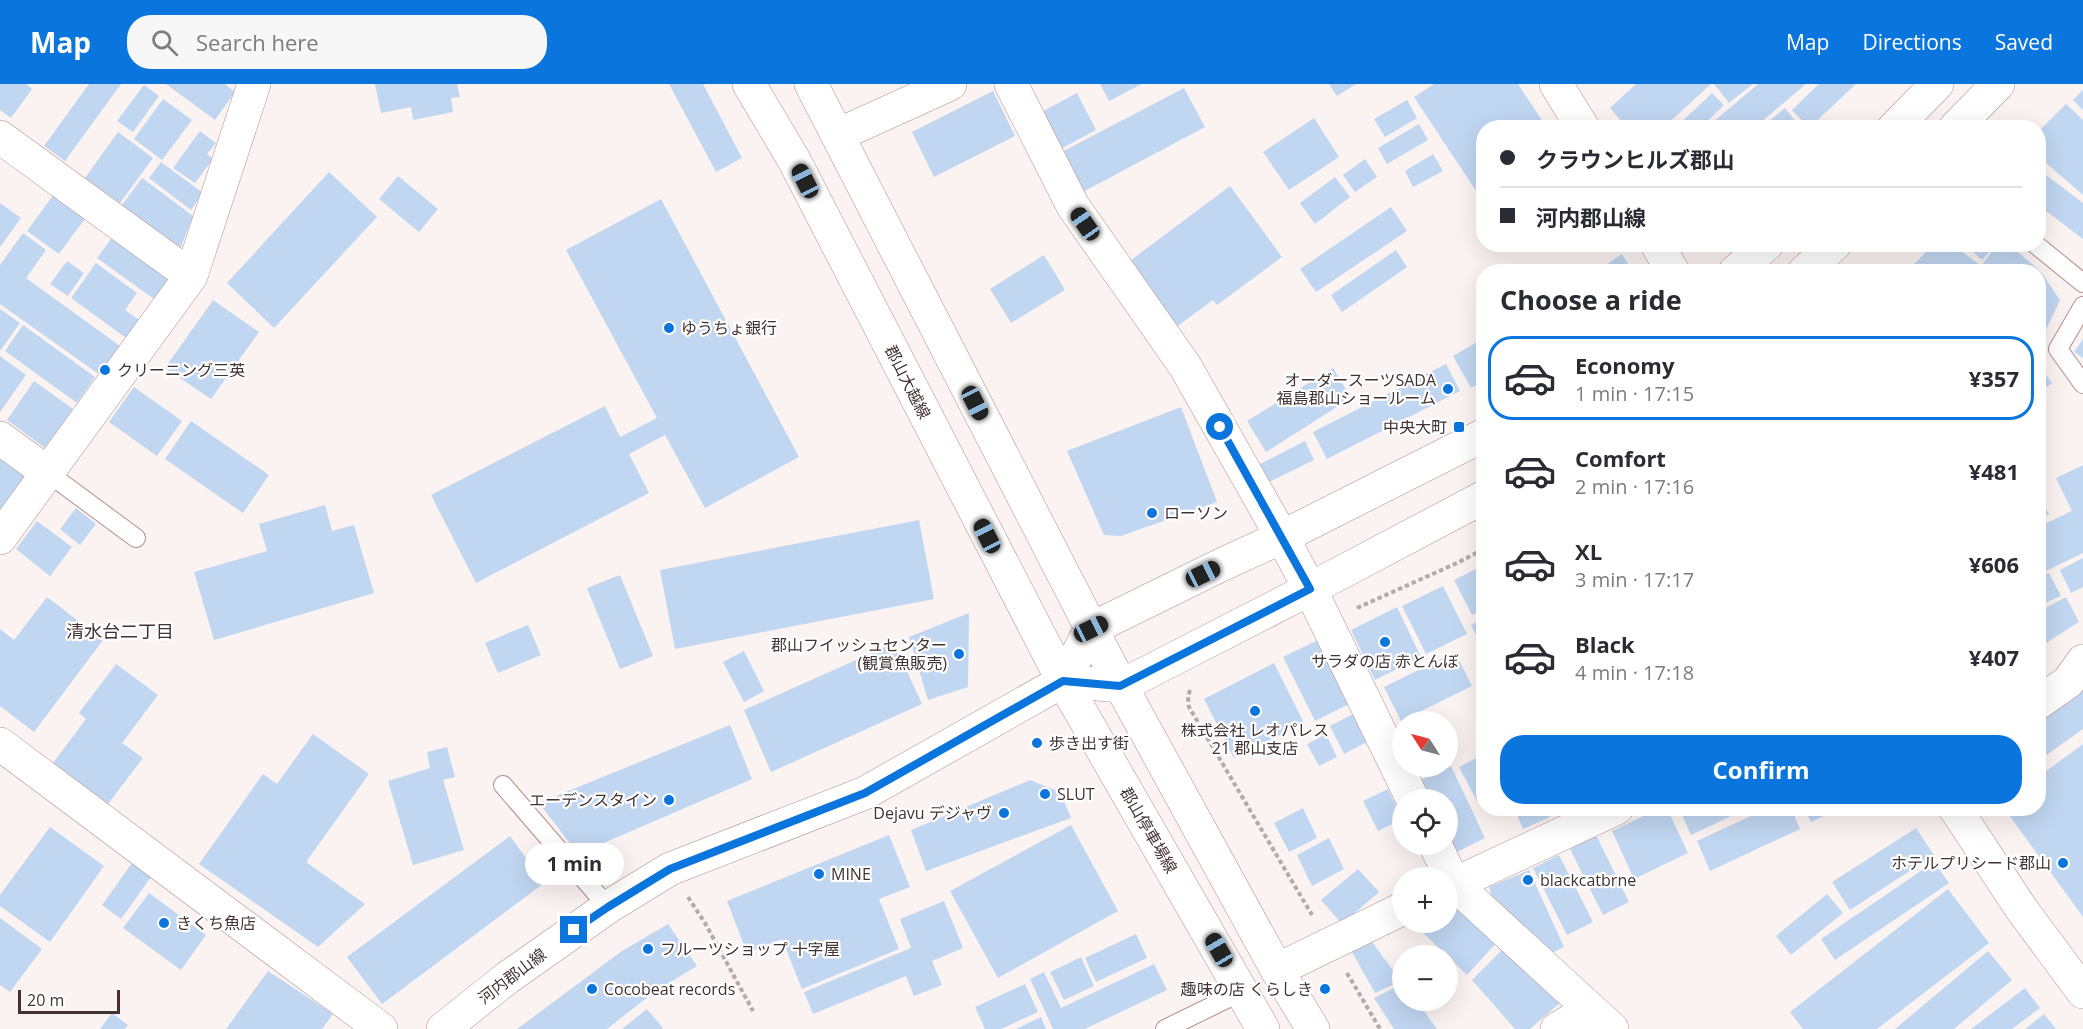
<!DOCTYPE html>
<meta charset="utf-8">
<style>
:root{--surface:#fff;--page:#f7f7f7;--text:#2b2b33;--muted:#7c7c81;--line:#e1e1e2;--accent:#0a75dd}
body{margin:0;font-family:"Open Sans","Noto Sans JP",sans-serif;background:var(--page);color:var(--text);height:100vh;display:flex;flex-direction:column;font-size:22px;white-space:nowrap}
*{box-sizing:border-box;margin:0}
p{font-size:20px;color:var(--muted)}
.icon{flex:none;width:33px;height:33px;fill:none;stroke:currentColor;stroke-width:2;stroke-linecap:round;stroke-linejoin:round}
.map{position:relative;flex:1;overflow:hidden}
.panel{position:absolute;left:1476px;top:180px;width:570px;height:552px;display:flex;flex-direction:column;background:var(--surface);border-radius:24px;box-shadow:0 6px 24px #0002}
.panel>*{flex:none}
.guide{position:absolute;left:1476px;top:36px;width:570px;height:132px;border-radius:24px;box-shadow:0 6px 24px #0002;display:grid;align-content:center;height:132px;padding:0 24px;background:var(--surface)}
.needle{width:39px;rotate:306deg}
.controls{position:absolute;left:1392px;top:627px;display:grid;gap:12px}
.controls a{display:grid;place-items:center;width:66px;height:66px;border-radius:50%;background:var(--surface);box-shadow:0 6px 24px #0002;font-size:30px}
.scale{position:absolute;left:18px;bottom:15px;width:102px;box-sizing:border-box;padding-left:6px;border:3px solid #423332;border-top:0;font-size:16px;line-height:21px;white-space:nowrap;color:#423332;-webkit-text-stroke:4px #fff;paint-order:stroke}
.end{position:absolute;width:27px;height:27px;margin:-14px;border:8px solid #0a75dd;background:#fff;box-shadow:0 0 0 3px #fff}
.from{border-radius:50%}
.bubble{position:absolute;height:42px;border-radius:21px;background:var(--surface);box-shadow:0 6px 24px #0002;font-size:20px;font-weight:700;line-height:42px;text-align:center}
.car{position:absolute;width:18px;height:36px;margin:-18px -9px;border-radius:8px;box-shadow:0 0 4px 2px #0007;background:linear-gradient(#222 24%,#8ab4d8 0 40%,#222 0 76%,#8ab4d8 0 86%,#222 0)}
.guide b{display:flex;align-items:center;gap:21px;height:57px;font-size:22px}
.guide b+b{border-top:2px solid var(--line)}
.guide i{width:15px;height:15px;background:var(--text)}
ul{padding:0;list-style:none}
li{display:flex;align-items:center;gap:18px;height:84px;margin:0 12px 9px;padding:0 12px;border:3px solid transparent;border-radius:24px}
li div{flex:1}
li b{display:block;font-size:22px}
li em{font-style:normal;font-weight:700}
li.active{border-color:var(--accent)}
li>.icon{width:54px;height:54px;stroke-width:1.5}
h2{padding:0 24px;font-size:27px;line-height:72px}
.action{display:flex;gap:12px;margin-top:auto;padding:12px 24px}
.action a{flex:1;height:69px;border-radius:24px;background:var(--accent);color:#fff;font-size:24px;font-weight:700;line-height:69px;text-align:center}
header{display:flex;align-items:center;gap:36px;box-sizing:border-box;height:84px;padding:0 30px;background:var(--accent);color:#fff}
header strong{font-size:28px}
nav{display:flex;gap:33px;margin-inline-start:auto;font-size:21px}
.search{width:420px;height:54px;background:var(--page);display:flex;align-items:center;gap:15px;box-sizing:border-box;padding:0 21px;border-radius:24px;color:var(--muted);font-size:22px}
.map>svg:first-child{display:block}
.building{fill:#c1d6f1}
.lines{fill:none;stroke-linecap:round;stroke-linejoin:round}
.lane-casing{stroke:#b3908b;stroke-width:20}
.street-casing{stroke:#b3908b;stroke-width:34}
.secondary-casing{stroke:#b3908b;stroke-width:34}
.primary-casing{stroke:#b3908b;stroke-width:34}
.path{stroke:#b5aaa9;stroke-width:4;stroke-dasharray:4.5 3;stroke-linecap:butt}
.lane{stroke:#fff;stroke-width:18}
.street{stroke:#fff;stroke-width:33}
.secondary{stroke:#fff;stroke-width:33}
.primary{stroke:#fff;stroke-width:33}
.route{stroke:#0a75dd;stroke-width:8}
.poi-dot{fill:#0a75dd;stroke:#fff;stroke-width:2}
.labels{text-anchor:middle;stroke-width:4.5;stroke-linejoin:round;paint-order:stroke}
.poi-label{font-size:16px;fill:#423332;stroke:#fff;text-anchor:start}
.street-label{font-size:16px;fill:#423332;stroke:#fff}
.neighbourhood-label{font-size:18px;fill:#423332;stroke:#fff}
</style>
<header>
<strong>Map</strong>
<div class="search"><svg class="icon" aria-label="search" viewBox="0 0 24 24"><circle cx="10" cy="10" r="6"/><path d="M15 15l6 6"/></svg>Search here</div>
<nav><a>Map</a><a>Directions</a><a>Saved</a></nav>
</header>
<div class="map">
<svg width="2083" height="945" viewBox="0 0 2083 945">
<rect width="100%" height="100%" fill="#fbf3f2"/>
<path class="building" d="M0,0H26L32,5L11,34L0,26Z
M89,0H121L65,77L44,62Z
M166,0H225L235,8L215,36Z
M375,0H457L460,13L451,14L453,28L413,36L411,23L381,29Z
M669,0H703L742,74L716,88Z
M1100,0H1142L1109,17Z
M1329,0H1356L1337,12Z
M1434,0H1518L1547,44H1484V119L1414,13Z
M1636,0H1711L1663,44H1627L1610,24Z
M1714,0H1753L1729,19Z
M1758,0H1806L1754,44H1706Z
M1819,0H1856L1809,44L1792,26Z
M144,1L159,12L133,48L117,37Z
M1184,4L1205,43L1077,111L1056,71Z
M2083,6V26L2073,16Z
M993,7L1015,52L934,93L912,48Z
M1077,9L1096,46L1053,69L1034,32Z
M1712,9L1724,21L1700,44H1675Z
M163,15L192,36L162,76L134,55Z
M1407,16L1417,34L1385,53L1374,35Z
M2066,20L2083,36V111L2038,72V48Z
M1785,24L1801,44H1761Z
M1314,34L1339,73L1289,106L1263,68Z
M1419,40L1428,56L1387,80L1378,64Z
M200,47L216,59L207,70L213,75L195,99L173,84Z
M118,48L153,74L120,119L85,94Z
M1433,70L1443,87L1413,103L1405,87Z
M1365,75L1377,93L1355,108L1343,91Z
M161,78L203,109L191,126L149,94Z
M2038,85L2083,119V155L2038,121Z
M329,88L377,133L274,244L227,199Z
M398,92L438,125L419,148L379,115Z
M1335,93L1350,113L1315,140L1300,119Z
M142,94L193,132L180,165L122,121Z
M1230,102L1282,173L1217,221L1213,216L1175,244L1127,179Z
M57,106L89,129L59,170L27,147Z
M661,115L799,373L705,424L665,351L629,370L649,409L476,499L431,411L605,322L620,353L657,334L566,166Z
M0,119L21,134L0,163Z
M1391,123L1407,147L1316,208L1300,185Z
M2038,125L2047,131L2038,142Z
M117,147L174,188L154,215L97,174Z
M23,149L46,166L26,194L120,262L100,291L0,220V181Z
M1934,160H1952L1981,182L1998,160H2009L2041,188L2060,216L2038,263V188H1912L1909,185Z
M1964,160H1996L1982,176Z
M1396,166L1407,183L1342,228L1331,211Z
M1622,170L1633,188H1595Z
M1044,171L1065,206L1011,239L990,205Z
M67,177L84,189L68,212L50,200Z
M96,179L137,209L125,226L142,238L129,256L71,214Z
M213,216L259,248L211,315L165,284Z
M0,225L20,239L0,267Z
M23,241L95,293L77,319L5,267Z
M1484,254V297L1471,304L1453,272Z
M2083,255V274L2074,268Z
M0,272L26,291L0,328Z
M1446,280L1460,307L1327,375L1313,348Z
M2038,280L2052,299L2038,309Z
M1333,284L1351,314L1266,368L1247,337Z
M34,297L73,325L45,364L7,336Z
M134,303L182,337L157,372L109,338Z
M1181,323L1217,418L1121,452L1104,451L1067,367Z
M191,337L269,391L243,429L165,375Z
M1305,357L1314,376L1269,398L1260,380Z
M0,375L25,393L0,427Z
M2083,381V469L2038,491V443L2072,427L2056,394Z
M2038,411L2049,430L2038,435Z
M325,421L332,447L354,441L374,509L214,556L194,488L267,467L259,440Z
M76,424L96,440L80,461L60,445Z
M919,436L934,515L675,565L660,486Z
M37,437L72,463L50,492L16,465Z
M2083,474V503L2071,509L2060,486Z
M1484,481V525L1472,531L1454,496Z
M2049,489L2061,512L2038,522V494Z
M620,491L653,572L620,585L587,504Z
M1443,502L1467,550L1426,570L1402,522Z
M47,513L103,556L34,648L0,622V545L14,556Z
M2066,513L2079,538L2038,564V528Z
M1397,523L1421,573L1375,596L1351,546Z
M969,529L968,603L928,616L909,553Z
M1484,535V566L1471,541Z
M528,541L541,571L498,589L485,559Z
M1318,556L1349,620L1315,637L1283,573Z
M894,559L922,620L771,688L744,626Z
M744,567L764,607L744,618L723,578Z
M1455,568L1472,602L1401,637L1384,603Z
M1274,579L1304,639L1234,674L1204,615Z
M116,580L158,611L122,659L143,674L108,720L53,679L86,635L79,629Z
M2083,602V645L2038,677V635Z
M1353,630L1367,658L1344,670L1330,642Z
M730,641L752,695L578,770L539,719Z
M313,650L369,690L306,778L365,820L318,863L199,780L263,690L277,700Z
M1326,650L1337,673L1319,682L1307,660Z
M2083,660V833L2004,724H2038V693Z
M447,663L455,693L443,696L464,766L413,781L388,697L430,684L427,668Z
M1484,670V713L1477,717L1459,683Z
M1451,682L1485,754L1453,770L1448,759V716H1427L1419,697Z
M1030,696L1060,708L1071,734L926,787L911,746Z
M1388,705L1402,735L1378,747L1363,717Z
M1303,724L1317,754L1289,768L1274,739Z
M1514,724H1546L1550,733L1523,745Z
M1660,724H1667L1688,769L1634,795L1612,747Z
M1679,724H1748L1691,751Z
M1768,724H1791L1800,745L1710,787L1697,757Z
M1804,724H1840L1811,738Z
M1071,741L1118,827L998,894L950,807Z
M50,743L104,782L50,858L0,822V811Z
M1916,744L1934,771L1850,826L1832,798Z
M889,751L910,803L879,815L899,865L802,905L782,855L747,869L727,817Z
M1596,751L1629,818L1603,831L1570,765Z
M510,752L544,799L382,920L347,873Z
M1329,754L1344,785L1312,802L1297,771Z
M1559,771L1593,838L1567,851L1533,784Z
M1934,778L1949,799L1835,876L1821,855Z
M132,779L151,793L121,835L102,821Z
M1358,785L1379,808L1342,840L1321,816Z
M1529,786L1564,863L1549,870L1493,817L1489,803Z
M1948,805L1989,859L1877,945H1803L1790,928Z
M149,809L206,851L181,886L123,844Z
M1827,810L1843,829L1791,871L1776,852Z
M944,817L963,864L932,877L942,901L914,912L906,892L813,930L804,908L911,864L900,835Z
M1459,819L1499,856L1467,891L1421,847L1432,838H1448V827Z
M0,834L42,865L10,908L0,901Z
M668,840L697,882L654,908L607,945H517L622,867Z
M1136,850L1147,874L1096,898L1085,874Z
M1372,858L1401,897L1375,909L1352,868Z
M1506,862L1561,918L1530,945H1515L1472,896Z
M1988,867L2012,896L1954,945H1895Z
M1081,873L1094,902L1064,916L1050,888Z
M1154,880L1167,906L1085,945H1053L1030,895L1044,888L1061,924Z
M268,887L333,930L322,945H226Z
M1025,900L1038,928L1001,945H985L975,923Z
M1402,900V916H1416L1437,945H1394L1374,914Z
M2025,904L2040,924L2012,945H1971Z
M647,925L663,944L661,945H622Z
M112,929L128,941L125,945H100Z
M2044,930L2056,945H2025Z
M1041,933L1046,945H1016Z"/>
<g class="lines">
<g class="lane-casing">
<path id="lane" d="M2035,160L2083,199
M2083,222L2058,265L2083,300
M48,389L136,454
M503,701L608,823
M1165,945L1243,907"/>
</g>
<g class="street-casing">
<path id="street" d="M1011,0L1073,122L1185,282L1282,453L1310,505L1413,716
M838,51L950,0
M0,53L191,192
M0,354L48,389
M0,454L191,192L254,0
M2038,619L2068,598L2083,577
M0,660L381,945
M1435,760L1454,800L1612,945
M1448,803L1617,724
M1277,886L1402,825
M1557,945L1590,925"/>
</g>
<g class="secondary-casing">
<path id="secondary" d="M1556,0L1583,44
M1657,160L1673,188
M1955,724L2020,823L2083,908
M443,945L507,894L608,823L670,785L865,709L1063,597"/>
</g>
<g class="primary-casing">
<path id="primary" d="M749,0L794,76L1063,597L1263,945
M811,0L1121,602L1277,886L1313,945
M1894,44L1937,0
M1955,44L1998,0
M1735,188L1767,160
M1804,188L1835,160
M1063,597L1091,545L1221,481L1282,453L1484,351
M1063,597L1121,602L1310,505L1484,413"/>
</g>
<path class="path" d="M1357,524L1457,479L1484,465
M1190,606L1188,613L1189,623L1312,831
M688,813L705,839L753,927
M1347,889L1380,945"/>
<use href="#lane" class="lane"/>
<use href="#street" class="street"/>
<use href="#secondary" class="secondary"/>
<use href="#primary" class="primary"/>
</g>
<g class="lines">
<path class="route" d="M574,846L608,823L670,785L865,709L1063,597L1120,602L1310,505L1220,343"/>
</g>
<g class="poi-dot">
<circle cx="669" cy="244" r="6"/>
<circle cx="105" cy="286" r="6"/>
<circle cx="1448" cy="305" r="6"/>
<rect x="1453" y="337" width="12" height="12" rx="3"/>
<circle cx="1152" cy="429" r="6"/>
<circle cx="1385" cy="558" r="6"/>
<circle cx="959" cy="570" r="6"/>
<circle cx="1255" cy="627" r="6"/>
<circle cx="1037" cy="659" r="6"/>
<circle cx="1045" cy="710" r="6"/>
<circle cx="669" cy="716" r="6"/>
<circle cx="1004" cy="729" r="6"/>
<circle cx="2063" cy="779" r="6"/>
<circle cx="819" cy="790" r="6"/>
<circle cx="1528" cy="796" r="6"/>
<circle cx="164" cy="839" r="6"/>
<circle cx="648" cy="865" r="6"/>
<circle cx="592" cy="905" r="6"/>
<circle cx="1325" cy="905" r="6"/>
</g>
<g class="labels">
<g class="poi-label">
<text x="681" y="250">ゆうちょ銀行</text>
<text x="117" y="292">クリーニング三英</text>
<text x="1436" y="302" text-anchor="end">オーダースーツSADA<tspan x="1436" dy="18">福島郡山ショールーム</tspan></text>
<text x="1447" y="349" text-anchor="end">中央大町</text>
<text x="1164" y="435">ローソン</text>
<text x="947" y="567" text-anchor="end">郡山フイッシュセンター<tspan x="947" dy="18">(観賞魚販売)</tspan></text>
<text x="1385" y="583" text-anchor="middle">サラダの店 赤とんぼ</text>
<text x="1255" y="652" text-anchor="middle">株式会社 レオパレス<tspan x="1255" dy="18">21 郡山支店</tspan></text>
<text x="1049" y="665">歩き出す街</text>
<text x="1057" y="716">SLUT</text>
<text x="657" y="722" text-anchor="end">エーデンスタイン</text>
<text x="992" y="735" text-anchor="end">Dejavu デジャヴ</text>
<text x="2051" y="785" text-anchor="end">ホテルプリシード郡山</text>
<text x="831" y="796">MINE</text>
<text x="1540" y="802">blackcatbrne</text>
<text x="176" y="845">きくち魚店</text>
<text x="660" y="871">フルーツショップ 十字屋</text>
<text x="604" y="911">Cocobeat records</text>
<text x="1313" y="911" text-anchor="end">趣味の店 くらしき</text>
</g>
<g class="street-label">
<text transform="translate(908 298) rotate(63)" y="6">郡山大越線</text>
<text transform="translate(1149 746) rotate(60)" y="6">郡山停車場線</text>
<text transform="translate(512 892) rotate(-37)" y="6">河内郡山線</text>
</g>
<g class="neighbourhood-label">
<text x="120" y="554">清水台二丁目</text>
</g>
</g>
</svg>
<div class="controls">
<a><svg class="needle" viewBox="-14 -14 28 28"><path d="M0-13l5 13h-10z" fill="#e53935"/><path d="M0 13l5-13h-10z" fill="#7c7c81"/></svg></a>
<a><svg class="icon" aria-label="locate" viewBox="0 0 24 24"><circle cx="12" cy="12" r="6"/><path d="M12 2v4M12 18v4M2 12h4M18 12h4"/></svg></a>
<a>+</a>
<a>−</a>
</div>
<div class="scale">20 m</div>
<i class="end from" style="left:1220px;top:343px"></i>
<i class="end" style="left:574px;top:846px"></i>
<div class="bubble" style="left:525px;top:759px;width:99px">1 min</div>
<i class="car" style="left:805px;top:97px;rotate:333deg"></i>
<i class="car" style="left:1085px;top:140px;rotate:325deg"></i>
<i class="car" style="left:975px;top:319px;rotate:153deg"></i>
<i class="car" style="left:987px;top:452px;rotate:333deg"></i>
<i class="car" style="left:1203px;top:490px;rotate:64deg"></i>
<i class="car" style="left:1091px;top:545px;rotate:64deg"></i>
<i class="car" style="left:1219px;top:866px;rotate:330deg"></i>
<div class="guide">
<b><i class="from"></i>クラウンヒルズ郡山</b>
<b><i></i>河内郡山線</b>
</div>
<section class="panel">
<h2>Choose a ride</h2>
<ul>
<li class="active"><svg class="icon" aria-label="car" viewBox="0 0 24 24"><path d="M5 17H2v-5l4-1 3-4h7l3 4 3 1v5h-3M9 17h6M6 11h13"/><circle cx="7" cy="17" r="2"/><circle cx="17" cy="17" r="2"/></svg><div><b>Economy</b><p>1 min · 17:15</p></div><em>¥357</em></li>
<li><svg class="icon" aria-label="car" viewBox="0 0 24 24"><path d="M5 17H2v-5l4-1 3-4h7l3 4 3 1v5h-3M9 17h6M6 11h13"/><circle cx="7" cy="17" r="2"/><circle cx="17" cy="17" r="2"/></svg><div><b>Comfort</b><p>2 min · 17:16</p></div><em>¥481</em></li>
<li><svg class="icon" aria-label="car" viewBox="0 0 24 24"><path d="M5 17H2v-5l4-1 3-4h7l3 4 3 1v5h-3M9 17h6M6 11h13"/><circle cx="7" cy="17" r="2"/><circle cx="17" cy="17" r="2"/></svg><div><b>XL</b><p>3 min · 17:17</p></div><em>¥606</em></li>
<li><svg class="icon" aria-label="car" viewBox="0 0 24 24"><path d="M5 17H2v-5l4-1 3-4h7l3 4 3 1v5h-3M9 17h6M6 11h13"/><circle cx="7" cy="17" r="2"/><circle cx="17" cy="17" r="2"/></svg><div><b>Black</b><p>4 min · 17:18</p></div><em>¥407</em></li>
</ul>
<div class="action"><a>Confirm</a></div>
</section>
</div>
